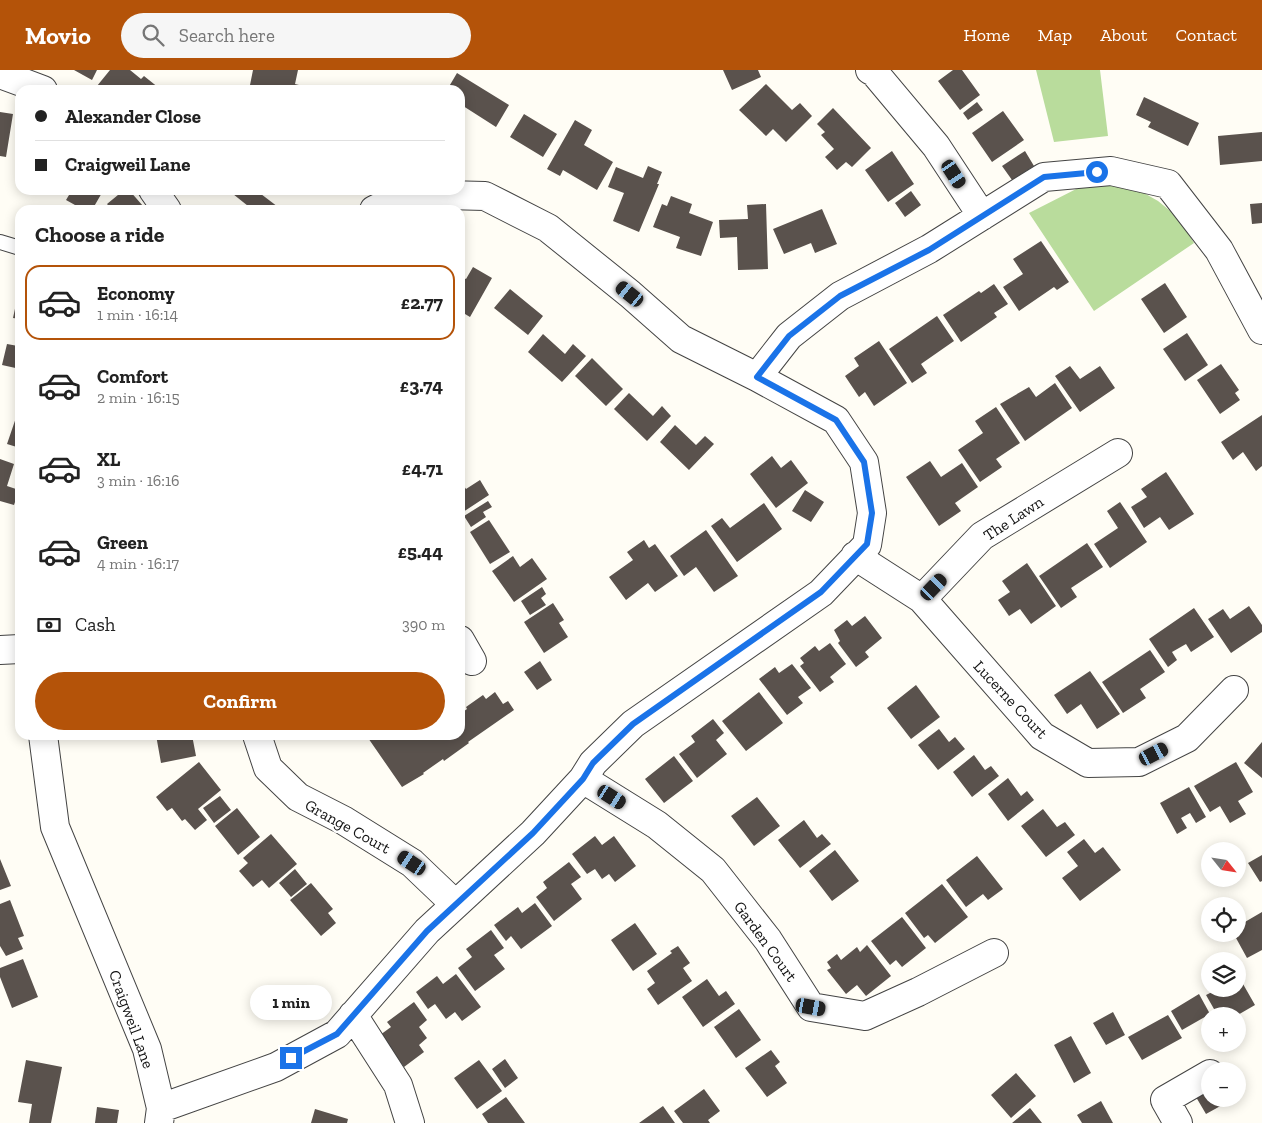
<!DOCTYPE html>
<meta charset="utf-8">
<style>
:root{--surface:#fff;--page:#f6f6f6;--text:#222;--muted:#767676;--line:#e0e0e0;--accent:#b45309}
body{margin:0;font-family:"Zilla Slab",serif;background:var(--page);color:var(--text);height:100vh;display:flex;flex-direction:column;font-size:19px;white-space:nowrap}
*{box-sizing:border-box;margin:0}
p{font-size:16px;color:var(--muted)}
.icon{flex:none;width:28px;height:28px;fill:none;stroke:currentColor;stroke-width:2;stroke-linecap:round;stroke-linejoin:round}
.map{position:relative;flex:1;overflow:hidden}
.drawer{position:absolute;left:15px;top:135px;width:450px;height:535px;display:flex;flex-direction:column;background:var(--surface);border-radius:15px;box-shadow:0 2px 12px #0003}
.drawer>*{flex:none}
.banner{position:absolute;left:15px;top:15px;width:450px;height:110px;border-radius:15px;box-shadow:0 2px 12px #0003;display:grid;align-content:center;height:110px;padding:0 20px;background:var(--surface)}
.needle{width:32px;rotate:120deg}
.tools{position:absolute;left:1201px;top:772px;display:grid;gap:10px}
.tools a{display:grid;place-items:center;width:45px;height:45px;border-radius:50%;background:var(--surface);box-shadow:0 2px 12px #0003;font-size:25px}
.end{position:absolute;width:22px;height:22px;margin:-11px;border:6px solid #1a73e8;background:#fff;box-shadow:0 0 0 2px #fff}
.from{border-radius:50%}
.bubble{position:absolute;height:35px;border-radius:18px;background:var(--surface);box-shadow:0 2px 12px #0003;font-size:16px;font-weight:700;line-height:35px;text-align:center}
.car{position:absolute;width:15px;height:30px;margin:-15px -8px;border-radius:6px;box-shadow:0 0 4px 1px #0007;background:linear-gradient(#222 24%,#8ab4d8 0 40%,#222 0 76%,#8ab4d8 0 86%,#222 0)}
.banner b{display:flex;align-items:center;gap:18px;height:48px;font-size:19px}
.banner b+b{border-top:1px solid var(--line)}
.banner i{width:12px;height:12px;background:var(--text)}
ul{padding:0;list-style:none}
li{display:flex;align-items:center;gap:15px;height:75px;margin:0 10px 8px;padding:0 10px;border:2px solid transparent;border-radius:15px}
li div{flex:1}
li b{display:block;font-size:19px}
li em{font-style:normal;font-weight:700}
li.current{border-color:var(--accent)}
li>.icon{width:45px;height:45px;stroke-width:1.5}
h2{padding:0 20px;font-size:22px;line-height:60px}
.pay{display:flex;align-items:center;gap:12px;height:55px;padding:0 20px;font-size:19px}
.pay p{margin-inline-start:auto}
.button{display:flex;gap:10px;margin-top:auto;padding:10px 20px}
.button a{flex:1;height:58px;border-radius:30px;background:var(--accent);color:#fff;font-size:20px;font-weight:700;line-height:58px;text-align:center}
header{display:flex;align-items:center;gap:30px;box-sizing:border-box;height:70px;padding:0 25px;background:var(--accent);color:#fff}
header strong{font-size:24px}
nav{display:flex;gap:28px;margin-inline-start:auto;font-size:18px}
.search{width:350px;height:45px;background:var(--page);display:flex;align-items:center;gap:12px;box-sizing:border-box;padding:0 18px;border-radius:28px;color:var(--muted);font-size:19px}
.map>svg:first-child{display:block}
.forest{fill:#b9dc9c}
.building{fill:#5a524d}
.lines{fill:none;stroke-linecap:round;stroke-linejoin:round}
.lane-casing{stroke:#444;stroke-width:16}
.street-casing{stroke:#444;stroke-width:30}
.lane{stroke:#fff;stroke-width:14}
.street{stroke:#fff;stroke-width:28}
.route{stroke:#1a73e8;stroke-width:6}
.labels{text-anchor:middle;stroke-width:5;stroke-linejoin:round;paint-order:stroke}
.street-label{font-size:16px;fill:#111;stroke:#fff}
</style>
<header>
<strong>Movio</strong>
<div class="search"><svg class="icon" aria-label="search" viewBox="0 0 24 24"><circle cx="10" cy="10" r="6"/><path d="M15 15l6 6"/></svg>Search here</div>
<nav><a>Home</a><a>Map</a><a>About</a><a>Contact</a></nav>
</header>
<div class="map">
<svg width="1262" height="1053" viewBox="0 0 1262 1053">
<rect width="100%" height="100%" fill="#fffdf5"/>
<path class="forest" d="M1036,0H1100L1108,66L1054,72Z
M1086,114L1130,115L1158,131L1179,148L1194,173L1094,241L1029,143Z"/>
<path class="building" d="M74,0H97L92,10Z
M110,0H130L141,9L144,6L159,18L158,20H102L97,16Z
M253,0H298L295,14L319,20H249Z
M723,0H758L761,7L732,20Z
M953,0H962L980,25L960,40L938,11Z
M457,3L509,35L496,57L460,34V20H447Z
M766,14L792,40L800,33L812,46L786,72L773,59L766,66L739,40Z
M1144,27L1199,53L1188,76L1148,57L1151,52L1136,45Z
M977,32L983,40L968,50L963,43Z
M833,38L871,78L852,97L846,92L837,100L825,87L834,79L821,65L825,62L817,54Z
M1003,41L1024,70L992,92L972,63Z
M0,42L13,44L6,87L0,86Z
M524,44L557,64L543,87L510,67Z
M575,50L592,60L584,75L613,92L597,120L563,100L560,106L547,99Z
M1262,62V91L1220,95L1218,66Z
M892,81L914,114L888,132L865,100Z
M1025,81L1034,96L1012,110L1002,96Z
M648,96L662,102L657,114H659L639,162L613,151L624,123L608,117L616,97L643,108Z
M72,120H109L107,123L103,121L92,140H84L66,130Z
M124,120H129L143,136L139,140H112L107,134Z
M228,120H264L261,124L282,140H253Z
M911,121L921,135L905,147L895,133Z
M671,126L692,134L689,143L713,152L701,186L676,178L680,167L653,157L662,134L667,136Z
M1262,133V153L1252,154L1250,134Z
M766,134L768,199L738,200L737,167L720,168L719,150L748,149L747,135Z
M822,139L837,174L815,183L811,173L784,184L773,159Z
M1041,171L1069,212L1057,220L1054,217L1019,241L1003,217L1023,204L1013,189Z
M473,197L492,208L470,247L460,241V206L466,209Z
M1165,213L1187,247L1164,263L1141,229Z
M994,214L1008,234L994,243L997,247L961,272L943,245L979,221L981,223Z
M510,219L543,246L528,265L494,238Z
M19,220H20V249L13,248Z
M937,246L954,271L921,294L927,303L912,313L889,279Z
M1187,263L1208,295L1185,311L1163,279Z
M543,264L565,284L573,274L586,286L562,312L528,282Z
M19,269L20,299L2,295L7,274L18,276Z
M879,271L907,313L874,336L865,322L859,327L845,306L859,296L854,288Z
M592,288L623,319L606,336L575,306Z
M1221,294L1239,320L1235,323L1240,330L1220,344L1197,310Z
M1070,296L1080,309L1100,296L1115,318L1080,342L1055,306Z
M1055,313L1072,338L1025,371L1000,334L1029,317L1036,327Z
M629,323L653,346L662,336L671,346L647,371L614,339Z
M20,336V378L7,374Z
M996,337L1020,373L996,389L1002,397L980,412L958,380L983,363L975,351Z
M1262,345V396L1256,401L1243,382L1233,390L1221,372Z
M675,355L696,375L705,366L714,374L689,400L660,372Z
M772,386L781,398L791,390L808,413L776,438L750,404Z
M0,389L14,394L7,416L19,420L14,435L0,431Z
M930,391L941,407L962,393L978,417L955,433L961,441L939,456L906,407Z
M1166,402L1194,444L1169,460L1160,447L1144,458L1131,437L1147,427L1141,419Z
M460,410L466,419L480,410L489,425L460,444Z
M805,420L824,432L811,452L792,441Z
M488,431L492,437L483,442L486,447L471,457L464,446Z
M1120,432L1147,472L1110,498L1094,474L1118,458L1107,441Z
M764,433L782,459L737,492L711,456L722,448L730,458Z
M489,450L510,482L490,494L470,462Z
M706,460L738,506L714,522L696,497L684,506L670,486Z
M644,470L649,478L655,474L678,506L655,522L648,513L626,530L609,507L633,490L627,482Z
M1087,473L1103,497L1071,518L1077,527L1061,538L1039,506Z
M513,486L520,497L532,488L547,509L514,532L492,501Z
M1027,493L1056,536L1031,554L1020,539L1009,546L998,530L1010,522L1002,511Z
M542,517L546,524L541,528L546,535L530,545L521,531Z
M553,533L564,550L559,553L568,567L544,583L524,552Z
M1249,536L1262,555V562L1231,583L1208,549L1223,539L1230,549Z
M1194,538L1214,567L1191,582L1186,574L1172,582L1177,590L1168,597L1149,569Z
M865,546L882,568L865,582L869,587L856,597L838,573L840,571L834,560L847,550L852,556Z
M830,573L846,594L830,607L834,612L820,622L800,596L804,593L800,588L815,576L819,581Z
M1150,580L1165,602L1140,619L1146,628L1123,643L1102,612Z
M540,591L552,610L537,620L524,602Z
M792,594L811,618L798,627L803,633L787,645L759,609L775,597L779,603Z
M1090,601L1120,644L1097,659L1081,634L1067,644L1054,625Z
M916,615L940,647L911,669L887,638Z
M495,622L503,634L508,631L514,640L468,672L469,673L444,691L443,689L423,703L424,704L402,717L366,665H460V644L467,639L466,637L483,625L486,629Z
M759,622L783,653L746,681L722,651Z
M713,649L724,663L716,670L727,684L697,708L679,684L695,672L691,666Z
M939,659L949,672L955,667L965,679L938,700L918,675Z
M156,665H192L196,686L161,693Z
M1262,672V708L1244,693Z
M974,685L985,700L991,696L999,706L972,727L953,702Z
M674,686L693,711L664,733L645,709Z
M199,692L221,720L198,739L207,750L195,760L185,749L182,751L172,738L167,741L156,727Z
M1236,692L1253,722L1238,731L1246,744L1230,753L1220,736L1210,742L1194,716Z
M1008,708L1021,726L1027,721L1034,730L1008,751L988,724Z
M1189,717L1206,747L1196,753L1190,743L1181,748L1187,758L1177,764L1160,733Z
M220,726L231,740L214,753L203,738Z
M757,727L780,756L754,776L731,746Z
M237,738L260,767L238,785L215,756Z
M1043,739L1057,757L1065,752L1075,765L1046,787L1021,756Z
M804,750L817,768L822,764L831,774L800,798L778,770Z
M271,764L297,794L269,818L262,810L253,817L239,801L248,793L243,788Z
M595,766L602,775L614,766L636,796L615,812L609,804L602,809L595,799L587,804L572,784Z
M1084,769L1095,783L1103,777L1121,800L1080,831L1062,808L1078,796L1067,782Z
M835,780L859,811L832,831L809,801Z
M1262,785V811L1260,812L1248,793Z
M977,786L1003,819L988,830L983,824L966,837L946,810Z
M0,789L11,816L0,820Z
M569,792L581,807L571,814L582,829L554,851L536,827L547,818L543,812Z
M295,799L307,814L291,827L279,813Z
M311,813L333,839L328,843L336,853L321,866L290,830Z
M942,814L968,847L935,873L928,865L924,868L905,843Z
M10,830L24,866L18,868L23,879L6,886L0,876V834Z
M535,833L552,856L521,879L511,866L506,871L494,855L518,837L522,843Z
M1262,842V880L1247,888L1236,868L1239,866L1238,856Z
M902,847L926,878L902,897L896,890L890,895L871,871Z
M635,853L657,884L633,901L611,870Z
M491,860L504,878L494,885L505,899L475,921L458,898L472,887L466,879Z
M867,875L891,906L866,926L857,915L846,924L827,900L831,898L827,892L837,884L841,890L857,877L860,882Z
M678,876L690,893L683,898L692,911L658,935L647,919L655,913L647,901L672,883L670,881Z
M23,889L38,927L12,938L0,907V898Z
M456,904L481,937L462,951L455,942L446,949L435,934L428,939L416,922L437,906L443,914Z
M1238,907H1239L1255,935L1236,946H1218L1206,925L1218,919H1238Z
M707,909L719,926L726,921L735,934L703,957L682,927Z
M1199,924L1210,944L1182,960L1171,941Z
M414,932L427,950L419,957L427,968L419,975L424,982L404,997L380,965L391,957L387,952Z
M739,939L761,970L736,988L714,957Z
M1113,942L1125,965L1106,975L1093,953Z
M1168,945L1182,968L1142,990L1128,967Z
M1071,966L1091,1003L1074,1013L1054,975Z
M771,980L780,992L775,996L787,1013L767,1027L745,998Z
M505,989L518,1008L505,1018L492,999Z
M26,990L62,997L51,1053H29L32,1034L18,1032Z
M479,990L502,1021L477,1039L454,1008Z
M1016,1003L1036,1026L1011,1048L991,1025Z
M704,1019L720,1041L708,1050L710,1053H683L674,1041Z
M1210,1019V1029H1233L1206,1044L1196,1027Z
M506,1027L525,1053H488L482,1044Z
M1101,1031L1113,1053H1082L1077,1045Z
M663,1036L675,1053H639Z
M97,1037L119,1040L117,1053H95Z
M1030,1038L1042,1053H1012Z
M315,1039L348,1049L347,1053H311Z"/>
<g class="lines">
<g class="lane-casing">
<path id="lane" d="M0,172L20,178"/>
</g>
<g class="street-casing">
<path id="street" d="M870,0L874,2L936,76L982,146
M0,4L43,20
M153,120L167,140
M757,307L789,266L840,226L929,179L1044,107L1111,101L1168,114L1219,180L1262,260
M855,486L922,529L1042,666L1088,693L1139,692L1187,668L1234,620
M922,529L982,466L1118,383
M460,570L472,591
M0,580L20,579
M43,665L55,757L147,979L161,1038L159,1053
M257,665L268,698L298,727L343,750L412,793L455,834
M583,709L657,755L713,800L768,870L811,937L865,946L918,922L994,883
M353,945L398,1015L410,1053
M161,1038L276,997L337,964L427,861L533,763L583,709L593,693L633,654L821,523L867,475L872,443L864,392L836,350L757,307L681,269L630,224L548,158L485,126L406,124L374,140
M1178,1053L1165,1030L1210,1004"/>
</g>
<use href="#lane" class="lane"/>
<use href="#street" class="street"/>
</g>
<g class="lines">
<path class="route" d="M291,988L337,964L427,861L533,763L583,709L593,693L633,654L821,522L867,474L872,443L864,392L836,350L757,307L789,266L840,226L929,180L1044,107L1097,102"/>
</g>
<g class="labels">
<g class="street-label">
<text transform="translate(1013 448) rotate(-33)" y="6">The Lawn</text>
<text transform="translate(1011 629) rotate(47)" y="6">Lucerne Court</text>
<text transform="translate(348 756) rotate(29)" y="6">Grange Court</text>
<text transform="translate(766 871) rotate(54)" y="6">Garden Court</text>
<text transform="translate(132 949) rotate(70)" y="6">Craigweil Lane</text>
</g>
</g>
</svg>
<div class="tools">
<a><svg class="needle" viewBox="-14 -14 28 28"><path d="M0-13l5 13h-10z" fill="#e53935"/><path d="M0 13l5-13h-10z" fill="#767676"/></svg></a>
<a><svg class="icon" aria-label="locate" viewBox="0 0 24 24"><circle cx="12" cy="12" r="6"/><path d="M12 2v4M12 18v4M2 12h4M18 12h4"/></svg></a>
<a><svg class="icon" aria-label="layers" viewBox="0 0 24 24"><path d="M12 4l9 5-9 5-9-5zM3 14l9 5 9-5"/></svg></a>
<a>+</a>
<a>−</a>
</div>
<i class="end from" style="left:1097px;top:102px"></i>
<i class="end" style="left:291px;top:988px"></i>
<div class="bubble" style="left:250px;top:915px;width:82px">1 min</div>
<i class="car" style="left:954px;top:104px;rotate:147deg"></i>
<i class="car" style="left:630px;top:224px;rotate:309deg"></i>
<i class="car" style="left:934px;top:517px;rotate:44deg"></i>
<i class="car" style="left:1154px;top:684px;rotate:63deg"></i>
<i class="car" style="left:612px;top:727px;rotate:122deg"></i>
<i class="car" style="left:412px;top:793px;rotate:304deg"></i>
<i class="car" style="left:811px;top:937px;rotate:100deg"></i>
<div class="banner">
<b><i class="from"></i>Alexander Close</b>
<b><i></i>Craigweil Lane</b>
</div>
<section class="drawer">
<h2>Choose a ride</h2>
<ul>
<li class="current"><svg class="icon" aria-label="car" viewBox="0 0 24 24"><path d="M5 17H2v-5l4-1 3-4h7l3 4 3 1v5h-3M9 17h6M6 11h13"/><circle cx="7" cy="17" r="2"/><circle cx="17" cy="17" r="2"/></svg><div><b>Economy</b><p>1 min · 16:14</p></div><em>£2.77</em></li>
<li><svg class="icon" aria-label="car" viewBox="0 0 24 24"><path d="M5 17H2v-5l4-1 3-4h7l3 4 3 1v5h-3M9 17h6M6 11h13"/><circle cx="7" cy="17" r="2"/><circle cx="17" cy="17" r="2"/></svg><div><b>Comfort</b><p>2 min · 16:15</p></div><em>£3.74</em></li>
<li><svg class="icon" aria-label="car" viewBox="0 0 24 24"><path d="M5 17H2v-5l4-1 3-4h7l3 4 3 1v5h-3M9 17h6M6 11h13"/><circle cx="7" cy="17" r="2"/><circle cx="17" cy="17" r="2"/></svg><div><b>XL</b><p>3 min · 16:16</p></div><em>£4.71</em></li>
<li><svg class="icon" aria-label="car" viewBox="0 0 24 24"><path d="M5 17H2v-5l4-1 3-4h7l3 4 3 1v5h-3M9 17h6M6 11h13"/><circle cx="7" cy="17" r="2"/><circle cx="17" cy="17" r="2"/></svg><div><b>Green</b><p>4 min · 16:17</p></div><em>£5.44</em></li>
</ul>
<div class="pay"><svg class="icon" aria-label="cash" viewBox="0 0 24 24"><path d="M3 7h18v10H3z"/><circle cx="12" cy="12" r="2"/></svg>Cash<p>390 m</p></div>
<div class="button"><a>Confirm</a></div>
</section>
</div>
